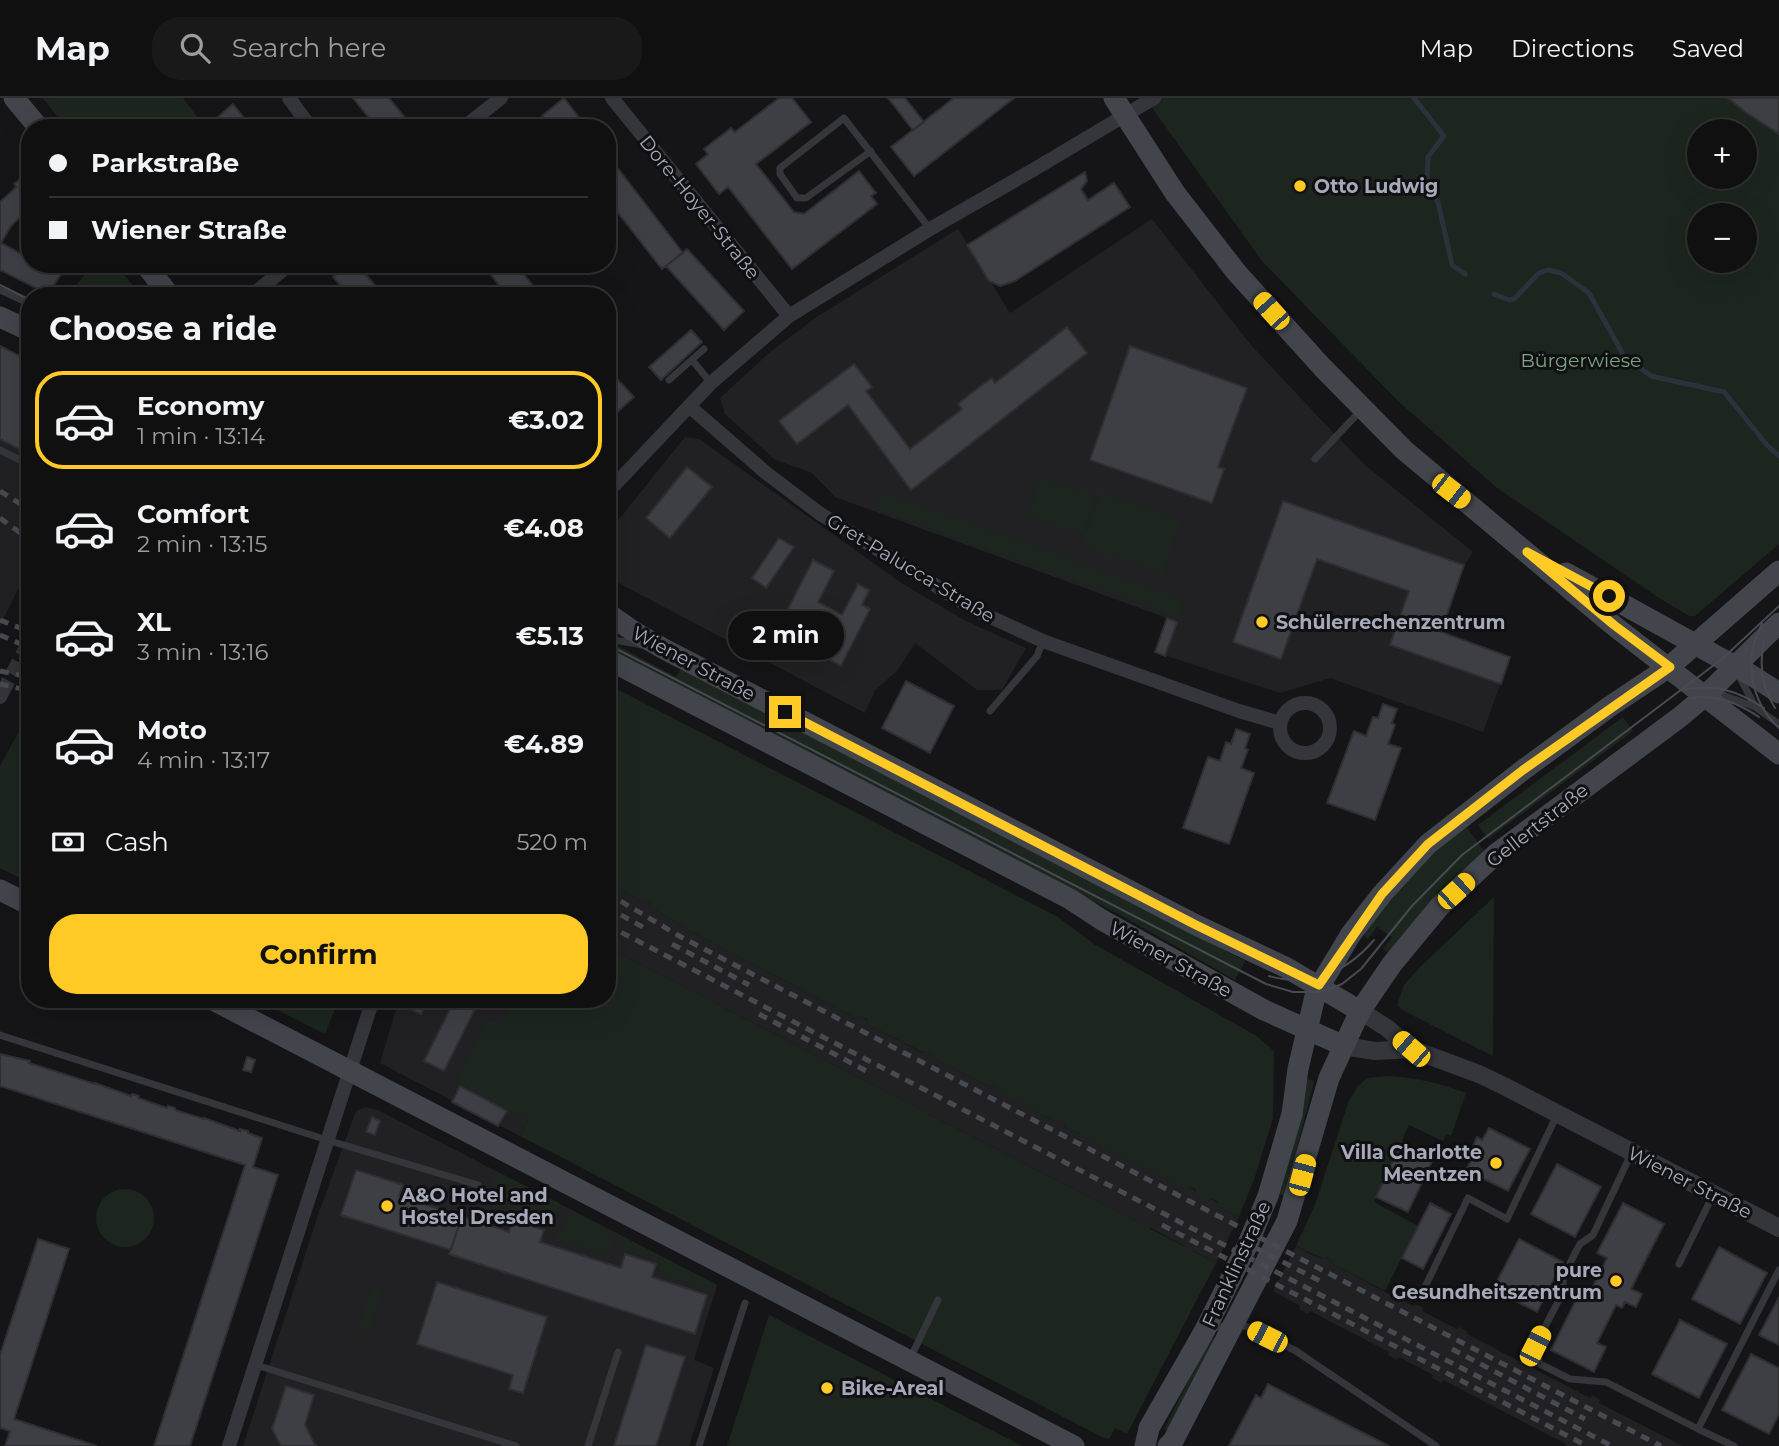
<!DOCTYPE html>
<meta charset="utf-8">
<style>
:root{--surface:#101011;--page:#19191a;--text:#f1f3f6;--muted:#9c9d9f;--line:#303031;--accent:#ffca25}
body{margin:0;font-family:Montserrat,sans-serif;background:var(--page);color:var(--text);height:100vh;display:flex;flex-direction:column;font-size:26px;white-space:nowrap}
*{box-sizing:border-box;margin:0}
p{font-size:23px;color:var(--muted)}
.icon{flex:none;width:38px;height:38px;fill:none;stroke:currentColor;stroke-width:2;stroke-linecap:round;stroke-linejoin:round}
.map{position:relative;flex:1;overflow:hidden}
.side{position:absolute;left:21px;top:189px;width:595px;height:721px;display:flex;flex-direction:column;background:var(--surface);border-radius:28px;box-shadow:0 7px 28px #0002,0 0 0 2px var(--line)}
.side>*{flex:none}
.banner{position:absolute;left:21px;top:21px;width:595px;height:154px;border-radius:28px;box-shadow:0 7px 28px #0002,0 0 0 2px var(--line);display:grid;align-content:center;height:154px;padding:0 28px;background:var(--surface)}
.tools{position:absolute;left:1687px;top:21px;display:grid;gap:14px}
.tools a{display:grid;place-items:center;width:70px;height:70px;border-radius:50%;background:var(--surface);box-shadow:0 7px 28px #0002,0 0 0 2px var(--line);font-size:35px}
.end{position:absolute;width:32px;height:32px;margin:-16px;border:9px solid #ffca25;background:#111;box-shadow:0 0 0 4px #111}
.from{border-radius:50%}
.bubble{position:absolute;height:49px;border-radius:24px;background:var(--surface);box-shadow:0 7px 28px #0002,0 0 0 2px var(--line);font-size:23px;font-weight:700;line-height:49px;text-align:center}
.car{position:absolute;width:21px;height:42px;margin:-21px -10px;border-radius:9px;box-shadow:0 0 5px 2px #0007;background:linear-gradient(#f5c518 24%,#345 0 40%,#f5c518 0 76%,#345 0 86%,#f5c518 0)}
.banner b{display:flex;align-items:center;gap:24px;height:66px;font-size:26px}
.banner b+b{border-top:2px solid var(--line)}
.banner i{width:18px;height:18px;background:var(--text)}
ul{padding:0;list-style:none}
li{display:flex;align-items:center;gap:21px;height:98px;margin:0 14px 10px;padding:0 14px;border:4px solid transparent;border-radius:28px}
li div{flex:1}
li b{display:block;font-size:26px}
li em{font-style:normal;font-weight:700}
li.on{border-color:var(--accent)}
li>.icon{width:63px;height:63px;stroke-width:1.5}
h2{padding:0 28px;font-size:32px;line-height:84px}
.pay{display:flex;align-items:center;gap:18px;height:77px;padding:0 28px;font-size:26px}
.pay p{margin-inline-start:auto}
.cta{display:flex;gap:14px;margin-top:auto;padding:14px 28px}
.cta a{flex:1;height:80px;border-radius:28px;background:var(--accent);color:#111;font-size:28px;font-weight:700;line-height:80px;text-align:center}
header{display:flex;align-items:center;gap:42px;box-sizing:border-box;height:98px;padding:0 35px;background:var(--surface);border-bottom:2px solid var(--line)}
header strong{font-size:33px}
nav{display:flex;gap:38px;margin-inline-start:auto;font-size:24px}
.search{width:490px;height:63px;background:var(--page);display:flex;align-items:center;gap:18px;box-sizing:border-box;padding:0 24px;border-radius:28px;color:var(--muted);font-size:26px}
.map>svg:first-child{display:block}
.built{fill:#212124}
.green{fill:#1c261e;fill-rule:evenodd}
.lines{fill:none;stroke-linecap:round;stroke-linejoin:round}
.stream{stroke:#2a323c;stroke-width:5}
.building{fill:#3e3f45;stroke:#2f2f33;stroke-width:2}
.minor-tunnel{stroke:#323337;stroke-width:14;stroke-dasharray:14 7;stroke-linecap:butt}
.service{stroke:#35363c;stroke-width:7}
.minor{stroke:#35363c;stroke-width:14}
.tertiary{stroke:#35363c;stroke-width:18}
.secondary{stroke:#43454d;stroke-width:21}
.tram{stroke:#484a52;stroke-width:2}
.rail{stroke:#484a52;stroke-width:5;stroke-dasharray:9 7;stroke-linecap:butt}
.route{stroke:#ffca25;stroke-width:9}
.poi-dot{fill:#ffca25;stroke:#101012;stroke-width:2.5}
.labels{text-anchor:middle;stroke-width:6;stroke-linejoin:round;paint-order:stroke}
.poi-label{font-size:19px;font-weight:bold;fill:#a5a9b9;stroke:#101012;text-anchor:start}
.street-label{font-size:19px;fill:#a5a9b9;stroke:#101012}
.park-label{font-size:19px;fill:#7aa681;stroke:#101012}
</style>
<header>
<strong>Map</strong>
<div class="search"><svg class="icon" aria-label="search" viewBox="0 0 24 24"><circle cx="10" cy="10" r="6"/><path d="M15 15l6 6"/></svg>Search here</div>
<nav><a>Map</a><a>Directions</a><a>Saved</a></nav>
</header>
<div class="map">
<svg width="1779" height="1348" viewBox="0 0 1779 1348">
<rect width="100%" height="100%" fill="#151517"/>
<path class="built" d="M1152,121L1251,247L1326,327L1365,367L1473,454L1464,468L1441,534L1510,559L1483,634L1330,580L1280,595L1155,554L1167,520L835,399L812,375L774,361L725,316L720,300L769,255L815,220L958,131L1010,215Z
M0,248L30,263V467L0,528Z
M685,339L699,341L903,486L968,524L1026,550L1002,592H977L915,545L897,573L875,592L865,615L611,481L607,468V436Z
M607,781L642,804L645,800L651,804L649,808L694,835L858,921L860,918L868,923L867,926L923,955L927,953L932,956V959L990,989L993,987L1000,990L999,994L1054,1023L1057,1020L1065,1025L1064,1028L1187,1091L1189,1088L1209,1103L1210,1100L1218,1105L1217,1108L1239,1119L1216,1165L1194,1153L1184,1152L1185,1148L1151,1130L1148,1133L1141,1126L607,849Z
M399,901H515L501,927L489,921L528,1022L520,1038L380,965Z
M365,1009L378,1012L717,1187L694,1262L714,1270L689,1348H243L318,1117L356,1013Z
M1296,1148L1312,1157L1324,1161L1325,1159L1334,1163L1333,1166L1385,1194L1413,1208L1415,1206L1423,1210L1422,1213L1457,1231L1459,1229L1467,1233V1236L1590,1300L1592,1297L1600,1302L1599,1305L1683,1348H1566V1346L1443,1282L1441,1285L1432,1280L1433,1277L1399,1259L1397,1262L1388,1257L1389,1254L1310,1213L1308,1216L1299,1211L1300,1208L1273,1193Z"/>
<path class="green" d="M43,0H183L199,21L188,30H66Z
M1145,0H1779V446L1695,518H1689L1656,498L1496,389L1398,303L1262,163ZM1699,33H1745V79H1699ZM1699,117H1745V163H1699Z
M93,166H116L141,198H68Z
M1041,380L1096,400L1083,437L1028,417Z
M882,394L1184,502L1178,519L875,411Z
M1100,394L1181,422L1162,476L1082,447Z
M607,542L676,579L681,571L1245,863L1235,882L1124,819L607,552Z
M607,586L1058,819L1094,846L1255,937L1274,953L1273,1020L1255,1079L1239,1119L1217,1108L1218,1104L1211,1100L1208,1103L1195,1096L1196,1092L1189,1088L1187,1092L1064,1028L1065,1025L1058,1021L1054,1023L998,994L999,990L993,987L990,989L932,959V956L927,953L924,955L867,926L868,922L860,918L858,921L694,835L649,808L651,804L646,801L642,804L607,781Z
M30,613V785L0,770V668Z
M1623,619L1633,633L1488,741L1478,727Z
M1465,727L1485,754L1438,797L1388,855L1383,851L1392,839L1377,829L1368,841L1361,835L1427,759Z
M1494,799L1493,958L1402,912L1397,907L1404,887L1420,869Z
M607,849L1216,1165L1127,1336L1115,1330L1109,1341L1102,1339L520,1038L528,1022L456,984L488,921L501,926L515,901H607Z
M256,901H339L325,936Z
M1387,978C1415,979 1440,985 1466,995L1451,1038L1446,1036L1443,1043L1409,1027L1374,1104L1418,1128L1385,1193L1333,1166L1334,1163L1326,1159L1324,1161L1296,1148L1316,1104L1348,1005L1357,989L1367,980Z
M1307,981L1314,983L1285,1098L1278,1096Z
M496,1073L559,1105L552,1125L486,1102Z
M96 1120a29 29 0 1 1 58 0a29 29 0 1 1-58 0Z
M573,1113L609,1132L611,1149L608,1157L552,1140L563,1132Z
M624,1139L717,1187L715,1195L659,1175L662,1163L622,1151Z
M373,1187L383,1191L369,1236L358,1232Z
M769,1217L1022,1348H727Z
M1216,1239L1169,1334L1164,1331L1208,1244Z"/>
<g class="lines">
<path class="stream" d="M1414,0L1444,38L1428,59L1427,85L1438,104L1452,167L1465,176
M1494,196L1509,202L1514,201L1539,175L1548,172L1561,175L1589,195L1624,258L1651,278L1724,294L1767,347L1779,358"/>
</g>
<path class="building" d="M353,0H389L411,27L407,30H377Z
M564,0L587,30H551L542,18Z
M779,0H792L811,24L756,66L794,114L804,116L859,73L876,95L871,98L877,106L792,171L728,89L719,96L696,66L708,56L704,51L731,30L735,34Z
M888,0H905L924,24L913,32Z
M954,0H1014L914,78L891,49Z
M1728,0H1779V36L1745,14Z
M233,6L252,30H217L212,24Z
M607,56L683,155L662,171L607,101Z
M30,74V109L11,128L1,145L25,158L30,151V166H68L48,196L0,172V104L16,89L14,86Z
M1085,74L1087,83L1081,91L1088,102L1114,85L1130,109L1015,183L1000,188L989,183L967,147Z
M687,151L744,213L724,232L666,168Z
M349,166H357L384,198H349L333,179Z
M483,166H516L541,198H507Z
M1067,229L1087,255L911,392L848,307L797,346L779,323L854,266L872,289L866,293L910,351L962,311L958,306L974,293L992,280L995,285Z
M691,232L702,244L661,282L649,269Z
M0,248L30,263V357L0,341Z
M1130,248L1247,290L1218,369L1224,371L1212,405L1090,362Z
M607,270L634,299L615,316L607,308Z
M687,369L712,389L670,440L646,420Z
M1283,403L1464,467L1441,534L1510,559L1501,586L1390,547L1409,493L1317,461L1281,561L1233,544Z
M779,440L794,449L766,490L752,480Z
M813,462L834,473L818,504L842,517L858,486L869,492L862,507L870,511L841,568L820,557L836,525L813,513L797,544L776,534Z
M1167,520L1177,524L1165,558L1155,554Z
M906,583L954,608L930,655L882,630Z
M1383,606L1397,611L1392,625L1395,627L1388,646L1401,650L1375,722L1327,705L1354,633L1366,638L1373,619L1378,620Z
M1236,631L1250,636L1245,650L1248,652L1241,670L1254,675L1229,746L1183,730L1208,659L1220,663L1226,644L1231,646Z
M408,901H428L421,916L405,909Z
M455,901H480L444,973L424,963Z
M0,956L30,963L29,965L95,986V985L131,998L132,996L139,998L138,1000L167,1010L168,1008L175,1010V1012L204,1021V1020L240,1033V1031L248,1033V1035L262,1040L253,1069L278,1077L190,1348H154L245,1067L0,988Z
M247,959L255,962L251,974L243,972Z
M460,988L507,1013L498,1028L452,1004Z
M372,1019L380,1023L375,1037L366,1034Z
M1489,1030L1530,1051L1508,1093L1466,1072L1473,1059L1469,1057L1477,1039L1482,1042Z
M1402,1044L1434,1059L1408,1114L1376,1099Z
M1557,1066L1601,1089L1575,1139L1531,1116Z
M356,1072L403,1087L399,1098L462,1118L451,1152L341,1117Z
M1430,1105L1451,1116L1423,1171L1402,1160Z
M1623,1105L1664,1126L1631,1191L1642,1196L1636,1209L1625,1204L1622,1210L1616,1207L1597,1245L1606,1249L1594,1274L1551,1252L1582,1190L1590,1194L1607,1160L1597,1155Z
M462,1118L509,1134L512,1122L544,1132L540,1144L621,1170L625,1156L656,1166L652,1179L707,1197L695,1236L449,1156Z
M38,1141L69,1151L14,1321L97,1348H5L10,1333L0,1330V1257Z
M1519,1141L1563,1164L1537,1214L1493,1191Z
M1719,1149L1767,1175L1740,1226L1692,1201Z
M437,1184L547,1219L523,1295L509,1291L513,1277L417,1246Z
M1779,1199V1247L1759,1237Z
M1680,1222L1727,1246L1699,1300L1652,1276Z
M646,1247L685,1259L656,1348H614Z
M1751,1256L1779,1270V1316L1769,1336L1722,1312Z
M1268,1286L1291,1298L1389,1348H1229L1256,1297L1261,1300Z
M286,1288L314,1297L305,1327L315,1347L317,1348H281L272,1331Z"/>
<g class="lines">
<path class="minor-tunnel" d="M2,595L30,542"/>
<path class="service" d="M476,20L483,30
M871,53L806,100H797L780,76V70L844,20L930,131
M0,192L30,206
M692,262L711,285
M669,282L704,251
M0,352L30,367
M1315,361L1362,311
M607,538L614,542L643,547
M1739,578L1755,608
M1715,594L1755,609L1779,626
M990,613L1037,558L1043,543
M0,937L327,1042L478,1087
M1631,1056L1593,1137L1580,1146L1574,1157L1563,1180V1194L1535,1248L1540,1266L1570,1281L1606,1284L1698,1331L1779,1172
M1679,1166L1713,1097
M1425,1189L1468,1100L1507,1121L1557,1017
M1209,1231L1234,1226L1248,1229L1296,1253L1436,1348
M911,1259L938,1202
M256,1267L516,1348
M1698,1331L1734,1348
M588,1348L618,1254
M699,1348L745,1205"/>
<path class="minor" d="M289,0L311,30
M612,0L789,218
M463,30L501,0
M251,198L290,166
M689,308L765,374L819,415L975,512L1043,543L1239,613L1280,625
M607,395L711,285L789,218L930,131L1033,72L1154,0
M0,599L2,595
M1280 630a25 25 0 1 1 50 0a25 25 0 1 1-50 0Z
M229,1348L373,901"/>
<path class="tertiary" d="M1360,913L1387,930L1411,951L1479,976L1504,988L1779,1130
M1344,948L1375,953L1411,951"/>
<path class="secondary" d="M14,0L39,30
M1114,0L1175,95L1237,175L1323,270L1404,352L1613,527L1779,656
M145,166L170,198
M0,219L30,233
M1566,475L1751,577L1779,595
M607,515L633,533L664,551L1196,827L1287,870L1360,913
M607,561L1070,801L1102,822L1264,912L1344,948
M0,792L30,807
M211,901L1074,1348
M1145,1348L1149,1330L1205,1232L1247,1148L1268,1098L1292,1016L1298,971L1316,894L1351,836L1382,796L1428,746L1523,672L1609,609L1669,569L1779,473
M1168,1348L1173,1343L1287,1123L1329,980L1360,913L1392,866L1440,808L1496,756L1680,619L1705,598L1779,525"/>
<path class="tram" d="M0,187L30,202
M1762,526C1743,561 1750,603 1779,630
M1764,544C1759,567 1762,590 1775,610
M607,546L1266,886L1293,894H1316L1327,892L1342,886L1361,871L1412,808L1462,757L1722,561L1779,508
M1682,592C1714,585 1738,593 1764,610
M1690,600C1716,596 1738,605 1759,619
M1269,878C1310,890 1347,874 1374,842"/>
<path class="rail" d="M0,393L30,412
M0,420L30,442
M0,522L30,534
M0,537L30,550
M0,573L30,579
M0,586L30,593
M607,795L681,839L1661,1348
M607,809L648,832
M607,827L1612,1348
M672,846L749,887
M759,916L870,975
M1162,1127L1587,1348
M1240,1142L1324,1185
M1452,1251L1585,1321"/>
</g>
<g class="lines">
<path class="route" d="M785,614L1196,827L1319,887L1382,796L1428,746L1523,672L1670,569L1614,527L1527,454L1609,498"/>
</g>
<g class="poi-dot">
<circle cx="1300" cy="88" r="7"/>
<circle cx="1262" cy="524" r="7"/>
<circle cx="1496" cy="1065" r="7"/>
<circle cx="387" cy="1108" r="7"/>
<circle cx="1616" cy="1183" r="7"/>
<circle cx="827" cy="1290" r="7"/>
</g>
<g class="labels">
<g class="poi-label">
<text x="1314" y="95">Otto Ludwig</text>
<text x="1276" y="531">Schülerrechenzentrum</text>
<text x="1482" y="1061" text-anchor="end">Villa Charlotte<tspan x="1482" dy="22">Meentzen</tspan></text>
<text x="401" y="1104">A&amp;O Hotel and<tspan x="401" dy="22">Hostel Dresden</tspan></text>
<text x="1602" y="1179" text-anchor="end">pure<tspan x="1602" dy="22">Gesundheitszentrum</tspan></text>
<text x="841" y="1297">Bike-Areal</text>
</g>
<g class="street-label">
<text transform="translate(700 109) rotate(51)" y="7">Dore-Hoyer-Straße</text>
<text transform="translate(911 470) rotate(31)" y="7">Gret-Palucca-Straße</text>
<text transform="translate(694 565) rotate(28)" y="7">Wiener Straße</text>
<text transform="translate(1537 727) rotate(-38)" y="7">Gellertstraße</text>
<text transform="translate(1171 861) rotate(29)" y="7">Wiener Straße</text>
<text transform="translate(1690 1084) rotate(27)" y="7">Wiener Straße</text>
<text transform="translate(1236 1166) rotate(-65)" y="7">Franklinstraße</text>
</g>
<g class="park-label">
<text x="1581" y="269">Bürgerwiese</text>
</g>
</g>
</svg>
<div class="tools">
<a>+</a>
<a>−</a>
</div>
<i class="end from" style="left:1609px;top:498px"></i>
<i class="end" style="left:785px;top:614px"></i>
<div class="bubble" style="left:728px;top:513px;width:116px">2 min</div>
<i class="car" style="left:1271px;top:213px;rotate:318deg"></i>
<i class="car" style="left:1451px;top:393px;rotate:128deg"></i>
<i class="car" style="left:1456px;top:793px;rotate:47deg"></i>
<i class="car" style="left:1411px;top:951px;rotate:311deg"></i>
<i class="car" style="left:1302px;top:1077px;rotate:15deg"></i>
<i class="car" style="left:1267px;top:1239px;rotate:297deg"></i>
<i class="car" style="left:1535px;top:1248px;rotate:27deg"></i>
<div class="banner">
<b><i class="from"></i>Parkstraße</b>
<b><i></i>Wiener Straße</b>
</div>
<section class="side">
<h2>Choose a ride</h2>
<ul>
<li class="on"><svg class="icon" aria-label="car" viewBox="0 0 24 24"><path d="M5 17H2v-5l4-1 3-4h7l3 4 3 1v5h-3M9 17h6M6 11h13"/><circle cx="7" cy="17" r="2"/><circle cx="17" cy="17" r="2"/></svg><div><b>Economy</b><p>1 min · 13:14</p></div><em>€3.02</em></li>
<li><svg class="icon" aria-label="car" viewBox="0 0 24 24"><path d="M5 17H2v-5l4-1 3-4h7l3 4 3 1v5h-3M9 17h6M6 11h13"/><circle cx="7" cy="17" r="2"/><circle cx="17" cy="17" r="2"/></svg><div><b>Comfort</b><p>2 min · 13:15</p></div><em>€4.08</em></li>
<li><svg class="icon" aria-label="car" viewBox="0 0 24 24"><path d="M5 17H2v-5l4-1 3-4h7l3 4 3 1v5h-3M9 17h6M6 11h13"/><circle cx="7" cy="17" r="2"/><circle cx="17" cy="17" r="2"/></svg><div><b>XL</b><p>3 min · 13:16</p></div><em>€5.13</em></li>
<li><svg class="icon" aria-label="car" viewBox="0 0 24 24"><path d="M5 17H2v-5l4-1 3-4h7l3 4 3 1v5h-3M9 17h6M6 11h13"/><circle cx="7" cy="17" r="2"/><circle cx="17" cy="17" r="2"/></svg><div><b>Moto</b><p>4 min · 13:17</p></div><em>€4.89</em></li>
</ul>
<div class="pay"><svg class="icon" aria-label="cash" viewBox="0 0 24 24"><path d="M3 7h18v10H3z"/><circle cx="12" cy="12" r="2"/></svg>Cash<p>520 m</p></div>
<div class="cta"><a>Confirm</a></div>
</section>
</div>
